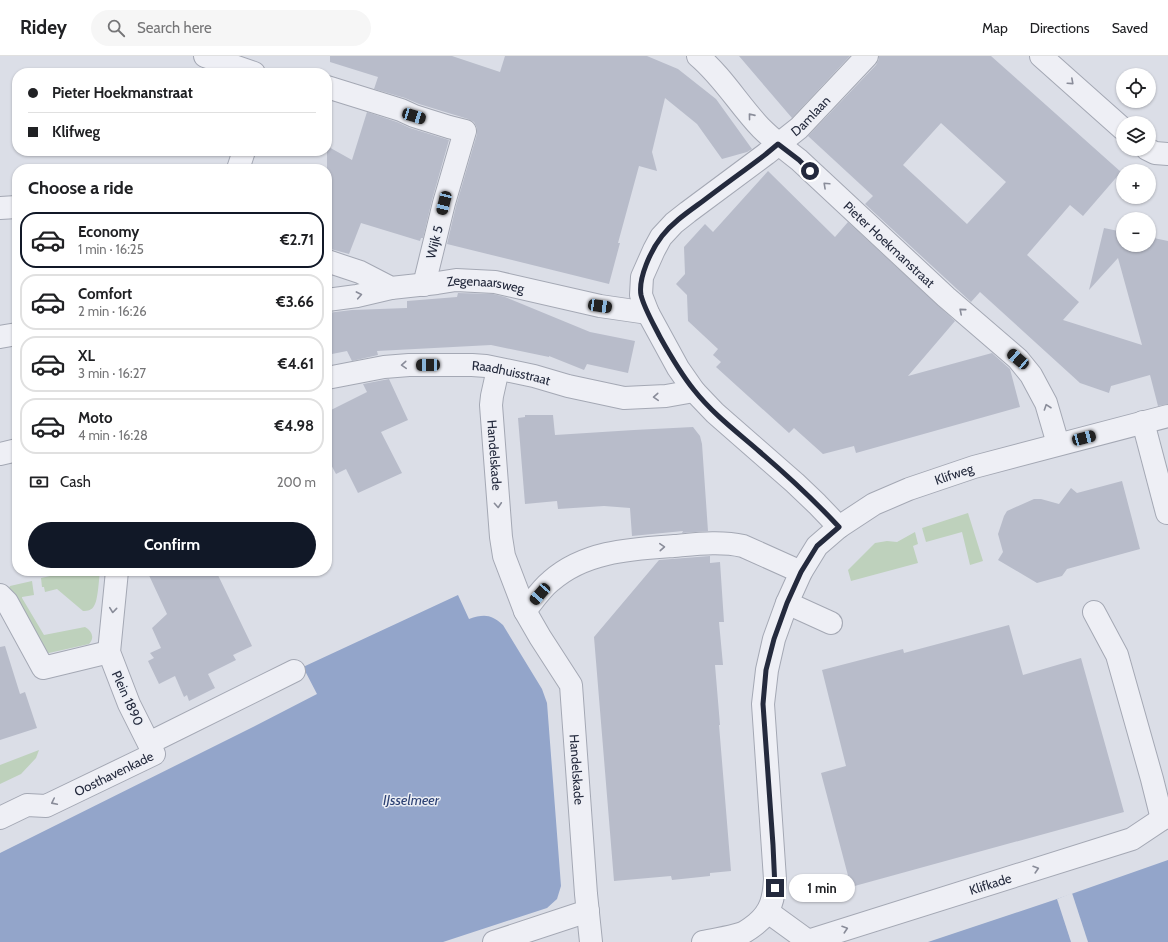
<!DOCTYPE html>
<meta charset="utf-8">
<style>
:root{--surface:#fff;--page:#f6f6f6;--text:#202124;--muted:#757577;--line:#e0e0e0;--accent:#111827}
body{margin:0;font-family:Cabin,sans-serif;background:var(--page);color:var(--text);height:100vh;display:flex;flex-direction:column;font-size:15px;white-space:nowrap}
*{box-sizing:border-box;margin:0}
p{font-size:13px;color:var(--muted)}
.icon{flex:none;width:22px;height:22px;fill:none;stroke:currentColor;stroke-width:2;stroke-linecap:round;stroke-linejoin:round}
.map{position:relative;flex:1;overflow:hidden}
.side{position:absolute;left:12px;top:108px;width:320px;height:412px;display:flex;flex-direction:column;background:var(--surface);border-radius:16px;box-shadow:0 1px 3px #0004}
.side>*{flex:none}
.banner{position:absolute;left:12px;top:12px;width:320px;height:88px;border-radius:16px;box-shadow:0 1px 3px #0004;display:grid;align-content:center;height:88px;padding:0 16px;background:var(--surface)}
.fabs{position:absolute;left:1116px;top:12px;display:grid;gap:8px}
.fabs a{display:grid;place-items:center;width:40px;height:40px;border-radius:50%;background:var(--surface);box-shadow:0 1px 3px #0004;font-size:20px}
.end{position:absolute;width:18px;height:18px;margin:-9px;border:5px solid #242a3d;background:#fff;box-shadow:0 0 0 2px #fff}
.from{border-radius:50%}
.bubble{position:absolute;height:28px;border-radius:14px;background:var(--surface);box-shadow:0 1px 3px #0004;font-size:13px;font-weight:700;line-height:28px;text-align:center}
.car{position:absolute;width:12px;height:24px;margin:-12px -6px;border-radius:5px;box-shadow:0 0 3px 1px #0007;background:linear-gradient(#222 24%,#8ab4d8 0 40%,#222 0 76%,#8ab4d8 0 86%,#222 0)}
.banner b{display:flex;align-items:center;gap:14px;height:38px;font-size:15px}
.banner b+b{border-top:1px solid var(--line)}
.banner i{width:10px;height:10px;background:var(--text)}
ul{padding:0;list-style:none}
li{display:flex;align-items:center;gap:12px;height:56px;margin:0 8px 6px;padding:0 8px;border:2px solid var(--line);border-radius:16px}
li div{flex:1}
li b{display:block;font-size:15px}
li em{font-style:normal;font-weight:700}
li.current{border-color:var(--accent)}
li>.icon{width:36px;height:36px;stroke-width:1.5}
h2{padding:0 16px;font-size:18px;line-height:48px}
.pay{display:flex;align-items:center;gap:10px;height:44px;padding:0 16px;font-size:15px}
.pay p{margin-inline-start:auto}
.action{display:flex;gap:8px;margin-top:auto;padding:8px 16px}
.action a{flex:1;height:46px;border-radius:24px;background:var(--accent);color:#fff;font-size:16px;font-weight:700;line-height:46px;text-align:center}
header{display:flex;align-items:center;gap:24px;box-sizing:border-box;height:56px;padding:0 20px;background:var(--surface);border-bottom:1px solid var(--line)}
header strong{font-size:19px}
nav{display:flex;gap:22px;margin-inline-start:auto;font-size:14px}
.search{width:280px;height:36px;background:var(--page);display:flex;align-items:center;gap:10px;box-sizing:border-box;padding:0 14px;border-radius:22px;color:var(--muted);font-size:15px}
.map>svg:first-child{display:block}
.green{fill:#bed1bc}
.water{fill:#93a5ca}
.pier{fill:#dbdee7}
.building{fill:#b8bcca;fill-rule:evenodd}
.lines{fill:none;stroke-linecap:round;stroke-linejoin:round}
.minor-casing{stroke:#a4a8b4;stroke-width:24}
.minor{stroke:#eeeff5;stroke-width:22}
.oneway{stroke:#898c99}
.route{stroke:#242a3d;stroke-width:5}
.labels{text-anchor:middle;stroke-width:3;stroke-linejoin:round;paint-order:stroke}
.street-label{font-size:13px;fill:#242a3d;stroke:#eaedf4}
.water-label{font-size:14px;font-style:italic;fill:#2c4173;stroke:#eaedf4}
</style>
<header>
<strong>Ridey</strong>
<div class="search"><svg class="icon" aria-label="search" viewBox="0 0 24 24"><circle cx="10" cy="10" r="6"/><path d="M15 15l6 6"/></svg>Search here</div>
<nav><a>Map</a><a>Directions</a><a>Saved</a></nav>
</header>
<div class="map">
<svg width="1168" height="886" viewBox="0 0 1168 886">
<rect width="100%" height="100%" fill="#dbdee7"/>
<path class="green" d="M968,457L983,505L970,509L962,476L926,486L922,472Z
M915,476L918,488L913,490L918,507L851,525L848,514L875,487L887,485L897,486Z
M73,515H100C99,522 98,545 94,550C92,554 88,555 83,555L57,533L45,536L44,531H42L41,522Z
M32,525L34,539L22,541V542L44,579L85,571C92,575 95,582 89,588L49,597H47L9,532L10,530Z
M39,694L36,702L21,718L0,728V709Z"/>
<path class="water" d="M458,539L469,563C484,558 491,558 503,569L542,633L547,647L561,830L557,843L547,852L443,886H0V797L253,671L317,638L303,611Z
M1168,804V886H928L1057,843Z"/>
<path class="pier" d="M1072,837L1088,886H1071L1057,843Z"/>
<path class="building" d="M330,0H452L500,16L505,0H647L678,13L716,43L752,93L747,96L722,103L697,68L665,42L652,96L657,115L639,110L618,187H620L609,228L447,188L456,150L477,78V72L474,66L468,63L419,48L405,42L374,33L378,21L330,6Z
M739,0H850L792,62Z
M879,0H991L1121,116L1083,160L1070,149L1027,199L1079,246L1063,264L1142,289L1118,202L1089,234L1104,172L1123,176V189H1149V181L1168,185V348L1158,350L1150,319L1111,330L1109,337L1080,327L980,236L971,246L865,148L873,140L808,80L876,9L879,3ZM941,67L1006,126L967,168L903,109Z
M367,56L397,66L410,72L449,84L432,144L423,182H421L420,185L361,167L349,198L327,192V90L352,104Z
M768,115L835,181L848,166L955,265L908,320L992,297L1010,313L1020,351L856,397L854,390L823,398L794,372L789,377L716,311L721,306L713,299L718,293L688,265L687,239L676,228L685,218L684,191L705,168L713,176Z
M458,237L493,238L505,241L590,276L635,285L628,317L587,308L584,314L549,300V301L491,289L377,295L378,299L352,305L347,295L327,299V257L352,254L407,252V245L457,241Z
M389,323L408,364L381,376L402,417L358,437L346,413L336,418L327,401V356L367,336L363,328Z
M525,359H553L555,379L634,374L693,371L700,380L702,388L708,475L682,477L683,475L632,480L630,452L604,450L558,453L557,445L525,448L518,362L525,361Z
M1122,425L1140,493L1067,513L1062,520L1037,527L998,504L1003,496L998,478L1004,460L1007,455L1034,443H1041L1059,448L1071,432L1077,437Z
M710,500V507L720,506L724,566H719L723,609H715L720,669H719L731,815L710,817V820L672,824L671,820L614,825L594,581L659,504Z
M147,515H216L252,590L233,599L236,604L208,618L215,632L189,645L187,639L184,641L175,620L159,628L148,605L154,602L150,597L161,592L152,572L167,558Z
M1009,569L1023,619L1081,602L1124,756L851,831L821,717L846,710L822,614L903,593L904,597Z
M5,590L20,638L25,636L37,672L0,684V591Z"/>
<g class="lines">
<g class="minor-casing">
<g id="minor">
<path d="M205,0L254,17"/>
<path id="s1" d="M698,0C723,21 739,49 761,72C773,84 786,94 799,104L946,241L1018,303L1031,319L1046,347L1058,388"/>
<path d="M1041,0L1123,73"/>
<path d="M327,31L401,54L414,60L449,71L465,75L444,147L424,229"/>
<path d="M1147,93L1155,97L1168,98"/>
<path d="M238,113L244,95"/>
<path d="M0,152L17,151"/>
<path id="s2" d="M327,205L360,216L391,232L437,227L456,224L495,226L600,250L648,257"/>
<path d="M327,244L357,240L391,232"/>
<path d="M0,281L17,278"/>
<path id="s3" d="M498,313L492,340L491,349L501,481L504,500L525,555L540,581L571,629L586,838L591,886"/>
<path id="s4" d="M327,322L384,311L409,309H472L486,310L534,320L568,330L624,342L666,340L694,335"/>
<path d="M1143,366L1167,457"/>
<path d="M0,398L17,394"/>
<path id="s5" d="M839,471L817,448L795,427L715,357L694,335L678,312L648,257L641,239L642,221L654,194L661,181L674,167L688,156L766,98L799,72L867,0"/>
<path d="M0,539L7,546L43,612L109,596"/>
<path d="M787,547L831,567"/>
<path d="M525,555C533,545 541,533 551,525C585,495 631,493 674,490C697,488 721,485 743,490L801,516"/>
<path d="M1094,556L1117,599L1152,723L1162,763"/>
<path d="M149,687L294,615"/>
<path id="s6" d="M0,762L27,749L46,750L154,698L129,648L109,596L117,515"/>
<path d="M768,856L808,885"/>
<path id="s7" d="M808,885L1132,783L1162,763L1168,760"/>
<path d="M494,886L588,855"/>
<path id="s8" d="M703,886C715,883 728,882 740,878C746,876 751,872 756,868C771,856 774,842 775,823L763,648L767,614L774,583L787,547L801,516L817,490L839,471L874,448L909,433L974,411L1168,360"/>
</g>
</g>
<use href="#minor" class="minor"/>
</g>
<defs><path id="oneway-chevron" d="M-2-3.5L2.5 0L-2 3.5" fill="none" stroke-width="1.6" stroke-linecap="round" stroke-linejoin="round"/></defs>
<g class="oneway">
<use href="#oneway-chevron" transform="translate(1071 26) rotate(42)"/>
<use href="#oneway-chevron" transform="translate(751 60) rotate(-129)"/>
<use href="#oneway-chevron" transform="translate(826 129) rotate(-137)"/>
<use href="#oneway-chevron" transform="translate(359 239) rotate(-11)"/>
<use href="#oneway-chevron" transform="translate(962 255) rotate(-139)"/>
<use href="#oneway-chevron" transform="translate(404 309) rotate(176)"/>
<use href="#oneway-chevron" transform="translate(656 341) rotate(176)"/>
<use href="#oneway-chevron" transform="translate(1047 351) rotate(-109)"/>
<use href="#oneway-chevron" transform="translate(498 449) rotate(86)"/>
<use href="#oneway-chevron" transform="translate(662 491) rotate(-4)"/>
<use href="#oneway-chevron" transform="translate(113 554) rotate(96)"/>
<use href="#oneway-chevron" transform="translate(54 746) rotate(154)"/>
<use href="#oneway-chevron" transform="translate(1036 813) rotate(-17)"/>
<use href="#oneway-chevron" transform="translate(845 873) rotate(-18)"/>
</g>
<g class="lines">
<path class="route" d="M775,832L773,789L763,648L766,614L774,583L787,547L801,516L817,490L839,471C814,444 788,420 760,396C737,376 713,358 694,334C681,318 670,299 660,281C654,269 644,252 641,239C638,222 651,194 662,180C673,166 688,156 703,145C724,129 745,114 766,98L778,88L799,104L810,115"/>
</g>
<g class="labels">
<g class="street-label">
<text dy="5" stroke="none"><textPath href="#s5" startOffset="564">Damlaan</textPath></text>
<text transform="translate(434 186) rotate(-76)" y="5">Wijk 5</text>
<text dy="5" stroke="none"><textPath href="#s1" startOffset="269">Pieter Hoekmanstraat</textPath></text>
<text dy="5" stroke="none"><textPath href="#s2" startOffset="165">Zegenaarsweg</textPath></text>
<text dy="5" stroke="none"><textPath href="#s4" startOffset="186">Raadhuisstraat</textPath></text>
<text dy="5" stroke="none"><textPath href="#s3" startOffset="87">Handelskade</textPath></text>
<text dy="5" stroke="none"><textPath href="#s8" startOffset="608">Klifweg</textPath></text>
<text transform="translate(128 642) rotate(66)" y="5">Plein 1890</text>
<text dy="5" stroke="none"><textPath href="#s3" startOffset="419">Handelskade</textPath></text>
<text dy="5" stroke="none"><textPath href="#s6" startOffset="124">Oosthavenkade</textPath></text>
<text dy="5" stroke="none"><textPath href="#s7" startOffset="191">Klifkade</textPath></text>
</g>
<g class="water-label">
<text x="411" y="749">IJsselmeer</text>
</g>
</g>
</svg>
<div class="fabs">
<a><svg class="icon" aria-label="locate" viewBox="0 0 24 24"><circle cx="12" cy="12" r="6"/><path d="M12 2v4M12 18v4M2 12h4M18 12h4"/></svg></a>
<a><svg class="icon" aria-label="layers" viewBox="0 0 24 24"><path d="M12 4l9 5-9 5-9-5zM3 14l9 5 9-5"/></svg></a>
<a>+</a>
<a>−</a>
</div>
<i class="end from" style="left:810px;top:115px"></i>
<i class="end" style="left:775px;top:832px"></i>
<div class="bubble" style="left:789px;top:818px;width:66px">1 min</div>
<i class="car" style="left:414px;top:60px;rotate:107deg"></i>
<i class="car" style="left:444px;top:147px;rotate:194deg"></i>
<i class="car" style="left:600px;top:250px;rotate:98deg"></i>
<i class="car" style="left:1018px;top:303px;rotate:311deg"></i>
<i class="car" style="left:428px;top:309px;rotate:269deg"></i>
<i class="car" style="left:1084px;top:382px;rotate:75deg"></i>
<i class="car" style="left:540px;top:538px;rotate:221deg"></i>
<div class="banner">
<b><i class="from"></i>Pieter Hoekmanstraat</b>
<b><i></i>Klifweg</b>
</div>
<section class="side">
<h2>Choose a ride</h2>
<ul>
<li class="current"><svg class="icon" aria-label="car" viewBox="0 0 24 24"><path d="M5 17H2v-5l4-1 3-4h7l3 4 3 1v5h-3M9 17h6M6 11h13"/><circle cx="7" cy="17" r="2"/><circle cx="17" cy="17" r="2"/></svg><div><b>Economy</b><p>1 min · 16:25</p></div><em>€2.71</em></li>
<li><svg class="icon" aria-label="car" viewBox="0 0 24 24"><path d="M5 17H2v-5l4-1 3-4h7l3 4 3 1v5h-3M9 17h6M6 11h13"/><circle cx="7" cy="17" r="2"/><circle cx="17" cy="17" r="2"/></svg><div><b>Comfort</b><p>2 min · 16:26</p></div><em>€3.66</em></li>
<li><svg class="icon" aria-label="car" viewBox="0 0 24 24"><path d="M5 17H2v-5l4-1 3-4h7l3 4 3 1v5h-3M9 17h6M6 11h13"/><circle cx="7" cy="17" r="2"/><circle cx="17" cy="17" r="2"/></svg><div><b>XL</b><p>3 min · 16:27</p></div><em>€4.61</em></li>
<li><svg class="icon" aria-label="car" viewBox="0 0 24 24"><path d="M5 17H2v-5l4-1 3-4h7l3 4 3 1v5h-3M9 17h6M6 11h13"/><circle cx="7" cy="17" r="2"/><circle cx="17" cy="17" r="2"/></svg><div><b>Moto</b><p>4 min · 16:28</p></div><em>€4.98</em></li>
</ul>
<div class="pay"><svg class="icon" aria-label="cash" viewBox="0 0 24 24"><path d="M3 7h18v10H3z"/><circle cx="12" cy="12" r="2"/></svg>Cash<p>200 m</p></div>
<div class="action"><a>Confirm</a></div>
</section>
</div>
